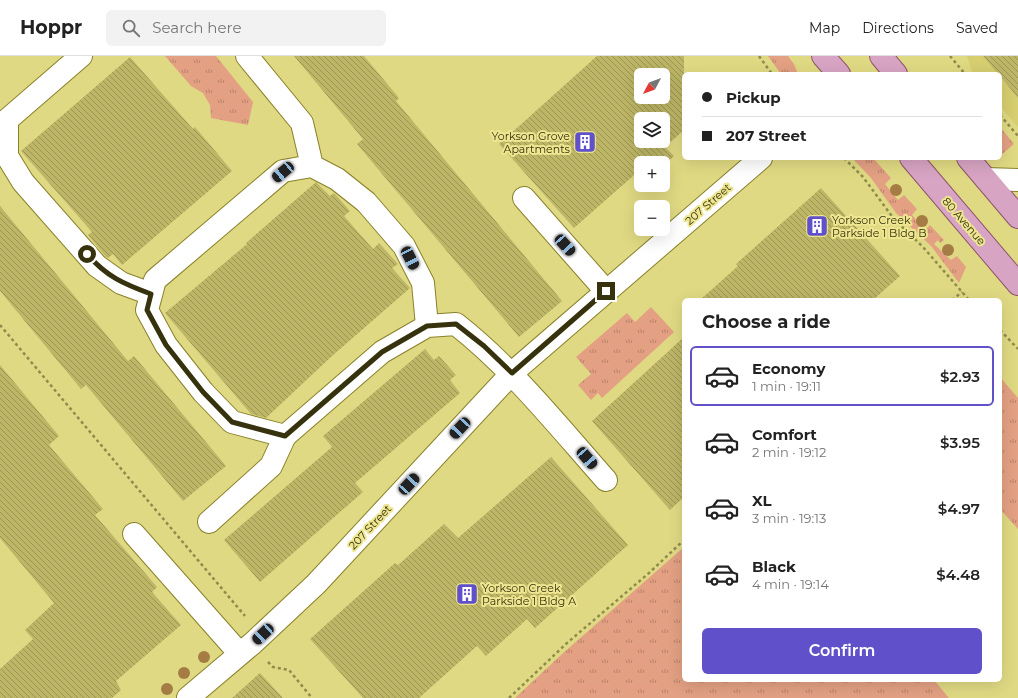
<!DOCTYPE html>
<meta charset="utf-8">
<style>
:root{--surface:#fff;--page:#f2f2f2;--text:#222;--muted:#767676;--line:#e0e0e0;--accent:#6051ca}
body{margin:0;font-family:Montserrat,sans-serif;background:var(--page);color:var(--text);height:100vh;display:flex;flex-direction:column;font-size:15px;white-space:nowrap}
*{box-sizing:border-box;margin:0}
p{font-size:13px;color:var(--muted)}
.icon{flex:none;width:22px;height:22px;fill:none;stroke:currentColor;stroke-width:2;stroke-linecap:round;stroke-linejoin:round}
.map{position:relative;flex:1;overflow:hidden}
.sheet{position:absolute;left:682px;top:242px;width:320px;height:384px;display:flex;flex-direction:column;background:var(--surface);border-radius:6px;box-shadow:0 4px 16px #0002}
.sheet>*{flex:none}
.guide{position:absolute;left:682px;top:16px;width:320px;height:88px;border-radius:6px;box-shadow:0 4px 16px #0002;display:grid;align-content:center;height:88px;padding:0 20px;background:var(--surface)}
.needle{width:26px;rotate:229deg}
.controls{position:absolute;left:634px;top:12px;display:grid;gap:8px}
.controls a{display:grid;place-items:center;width:36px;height:36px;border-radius:6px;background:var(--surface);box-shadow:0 4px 16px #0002;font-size:20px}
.end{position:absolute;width:18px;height:18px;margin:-9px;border:5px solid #36320e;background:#fff;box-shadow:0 0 0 2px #fff}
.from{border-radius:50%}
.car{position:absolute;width:12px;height:24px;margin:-12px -6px;border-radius:5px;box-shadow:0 0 3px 1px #0007;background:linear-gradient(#222 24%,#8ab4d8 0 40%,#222 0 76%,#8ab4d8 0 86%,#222 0)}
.guide b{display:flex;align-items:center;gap:14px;height:38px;font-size:15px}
.guide b+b{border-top:1px solid var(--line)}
.guide i{width:10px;height:10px;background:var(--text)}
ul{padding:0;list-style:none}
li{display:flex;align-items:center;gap:12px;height:60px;margin:0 8px 6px;padding:0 12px;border:2px solid transparent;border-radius:6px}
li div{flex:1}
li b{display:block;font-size:15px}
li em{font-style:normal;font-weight:600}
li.selected{border-color:var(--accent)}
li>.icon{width:36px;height:36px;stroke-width:1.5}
h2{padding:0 20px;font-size:18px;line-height:48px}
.cta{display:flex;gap:8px;margin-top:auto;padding:8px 20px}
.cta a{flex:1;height:46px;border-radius:6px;background:var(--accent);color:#fff;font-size:16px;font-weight:600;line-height:46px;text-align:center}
header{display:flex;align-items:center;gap:24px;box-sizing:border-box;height:56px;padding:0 20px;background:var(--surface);border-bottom:1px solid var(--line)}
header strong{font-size:19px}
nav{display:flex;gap:22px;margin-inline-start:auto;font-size:14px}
.search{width:280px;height:36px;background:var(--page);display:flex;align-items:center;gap:10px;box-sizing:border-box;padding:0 14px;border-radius:6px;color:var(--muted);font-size:15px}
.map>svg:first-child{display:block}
.built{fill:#d6ce6f}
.grass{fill:url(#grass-tufts)}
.building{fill:url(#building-back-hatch);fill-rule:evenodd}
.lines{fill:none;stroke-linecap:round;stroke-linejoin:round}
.minor-casing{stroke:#898129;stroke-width:24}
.major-casing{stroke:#8d556a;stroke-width:24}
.path{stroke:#908b4c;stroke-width:2.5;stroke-dasharray:3 3;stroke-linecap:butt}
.minor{stroke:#fff;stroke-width:22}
.major{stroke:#d7a4c3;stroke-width:22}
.tree{fill:#a57d44}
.route{stroke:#36320e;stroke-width:5}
.labels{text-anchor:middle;stroke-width:4;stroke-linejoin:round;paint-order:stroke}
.poi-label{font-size:11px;fill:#36320e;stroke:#eee690;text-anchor:start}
.street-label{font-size:11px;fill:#36320e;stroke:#eee690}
</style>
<header>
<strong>Hoppr</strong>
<div class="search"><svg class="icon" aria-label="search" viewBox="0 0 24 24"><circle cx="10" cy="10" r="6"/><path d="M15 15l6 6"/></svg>Search here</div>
<nav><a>Map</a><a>Directions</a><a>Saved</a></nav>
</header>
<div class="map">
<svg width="1018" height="642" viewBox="0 0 1018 642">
<defs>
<pattern id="grass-tufts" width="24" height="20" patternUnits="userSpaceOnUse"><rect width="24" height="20" fill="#e3a083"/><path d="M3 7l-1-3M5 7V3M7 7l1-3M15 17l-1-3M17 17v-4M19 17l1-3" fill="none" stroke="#b9836a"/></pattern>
<pattern id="building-back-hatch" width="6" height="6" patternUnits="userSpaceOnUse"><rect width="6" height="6" fill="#bdb667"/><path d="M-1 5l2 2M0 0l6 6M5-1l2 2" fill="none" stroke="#9a9553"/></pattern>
</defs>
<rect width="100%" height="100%" fill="#e0d983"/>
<path class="built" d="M967,0H1018V71L1000,50V18H973Z"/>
<path class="grass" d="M165,0H216L253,46L248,69L211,62L210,49L203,37L191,30Z
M768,0H788L794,8L798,18H781Z
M1000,71L1014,88L1000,100Z
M852,102H864L866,104L873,102L891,122L885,128L898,144L904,139L917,153L912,159L925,174L930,169L944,184L940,187L938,184L934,188L951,204L957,200L966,211L959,227L931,190L896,157L871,122Z
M651,251L674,276L602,342L598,337L591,344L578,329L591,318L576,301L627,257L635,266Z
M1000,321L1018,342V473L1000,453Z
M684,491V624H934L949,642H515L562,598Z"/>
<path class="building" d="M294,0H364L399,42L396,45L562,245L519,281L357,88L363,83Z
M597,0H684V74L665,91L674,100L663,110V107H641V113L574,172L499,88ZM641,19H663V41H641ZM641,63H663V85H641Z
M983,0H1018V42L1000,20V18H998Z
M130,1L193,73L195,71L232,115L122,209L113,198L108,202L106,201L88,179L92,176L21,95Z
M316,126L330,140L334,137L350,155L344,160L373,193L379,187L398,208L392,212L410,232L332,300L266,362L251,358L165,257L247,188L246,187Z
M821,132L900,220L873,244H700L738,210L736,208Z
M0,150L128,305L134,300L226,410L183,445L86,329L81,333L0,235Z
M684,281V441L670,454L592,365Z
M425,293L434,304L439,300L456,319L450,324L460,337L355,427L363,436L260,526L224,484L332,391L323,380Z
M0,309L59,380L49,389L103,453L95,459L157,531L152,536L181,569L116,625L121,634L112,642H0V613L33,583L25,574L54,547L0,482Z
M551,401L628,489L535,572L527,563L486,600L477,590L419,642H363L310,583L395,507L398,509L444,468L458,482Z
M260,617L283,642H232Z"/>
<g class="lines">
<g class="minor-casing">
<path id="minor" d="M81,0L7,64V100L23,126L97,210L121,227L151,238
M247,0L302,67L312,110
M986,123L1018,124
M524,142L606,235
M285,380L232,366L203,336L166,289L147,254L155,224L283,115L312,110L337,123L366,146L404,190L423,227L427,270
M209,466L271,410L285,380L382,296L427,270L456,268C513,313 558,370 606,424
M134,478L240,598
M188,642L253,587L316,528L512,317L761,102"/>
</g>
<g class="major-casing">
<path id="major" d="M823,0L839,18
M881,0L896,18
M911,102L1018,228
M968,102L1018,161"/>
</g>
<path class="path" d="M759,0L772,18
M950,0L965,18
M1000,59L1018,80
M844,102L863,121L894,163L923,191L969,244
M952,244L962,236
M0,269L245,560
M1000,274L1018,293
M268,606L273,611L289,614L312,642
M509,642L567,587L649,517L684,484"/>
<use href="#minor" class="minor"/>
<use href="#major" class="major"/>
</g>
<g class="tree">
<circle cx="896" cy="134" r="6"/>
<circle cx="922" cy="165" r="6"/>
<circle cx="948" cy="194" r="6"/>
<circle cx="204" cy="601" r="6"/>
<circle cx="184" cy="617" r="6"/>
<circle cx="167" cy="633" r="6"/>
</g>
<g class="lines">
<path class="route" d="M87,198C107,221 124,228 151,238L147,254L166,289L203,336L232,366L285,380L382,296L427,270L456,268L484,290L512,317L606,235"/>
</g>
<defs>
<g id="building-square" transform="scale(1.15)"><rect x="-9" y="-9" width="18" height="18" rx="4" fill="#6051ca" stroke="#eee690"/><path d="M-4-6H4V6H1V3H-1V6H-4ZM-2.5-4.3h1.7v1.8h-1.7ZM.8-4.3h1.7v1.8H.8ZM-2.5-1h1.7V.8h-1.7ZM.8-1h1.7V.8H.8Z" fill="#fff"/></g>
</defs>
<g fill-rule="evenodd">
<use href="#building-square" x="585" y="86"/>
<use href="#building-square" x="817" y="170"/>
<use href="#building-square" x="467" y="538"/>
</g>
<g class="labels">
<g class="poi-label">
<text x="570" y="84" text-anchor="end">Yorkson Grove<tspan x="570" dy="13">Apartments</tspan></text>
<text x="832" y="168">Yorkson Creek<tspan x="832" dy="13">Parkside 1 Bldg B</tspan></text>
<text x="482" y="536">Yorkson Creek<tspan x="482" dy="13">Parkside 1 Bldg A</tspan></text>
</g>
<g class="street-label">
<text transform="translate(708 148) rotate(-41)" y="4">207 Street</text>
<text transform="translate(964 165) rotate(49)" y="4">80 Avenue</text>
<text transform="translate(370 471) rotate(-47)" y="4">207 Street</text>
</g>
</g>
</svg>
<div class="controls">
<a><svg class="needle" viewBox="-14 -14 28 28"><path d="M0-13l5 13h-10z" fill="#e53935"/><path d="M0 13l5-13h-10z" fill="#767676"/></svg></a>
<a><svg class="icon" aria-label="layers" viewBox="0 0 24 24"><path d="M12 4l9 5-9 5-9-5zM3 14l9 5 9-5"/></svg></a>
<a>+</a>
<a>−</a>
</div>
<i class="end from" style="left:87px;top:198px"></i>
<i class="end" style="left:606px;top:235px"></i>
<i class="car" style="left:283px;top:116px;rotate:230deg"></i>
<i class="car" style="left:565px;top:189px;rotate:138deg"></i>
<i class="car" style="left:410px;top:202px;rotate:153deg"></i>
<i class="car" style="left:460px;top:372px;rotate:223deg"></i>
<i class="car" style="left:587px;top:402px;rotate:139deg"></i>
<i class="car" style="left:409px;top:428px;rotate:43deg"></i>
<i class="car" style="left:263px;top:578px;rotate:227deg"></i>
<div class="guide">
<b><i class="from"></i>Pickup</b>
<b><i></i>207 Street</b>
</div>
<section class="sheet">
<h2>Choose a ride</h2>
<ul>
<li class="selected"><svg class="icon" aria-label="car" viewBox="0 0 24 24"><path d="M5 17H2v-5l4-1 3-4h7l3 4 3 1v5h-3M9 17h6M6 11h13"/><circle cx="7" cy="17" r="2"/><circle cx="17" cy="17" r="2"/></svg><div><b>Economy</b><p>1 min · 19:11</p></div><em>$2.93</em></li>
<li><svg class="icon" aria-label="car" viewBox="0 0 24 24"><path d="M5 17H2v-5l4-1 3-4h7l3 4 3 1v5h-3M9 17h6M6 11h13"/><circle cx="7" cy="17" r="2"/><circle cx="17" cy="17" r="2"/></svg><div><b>Comfort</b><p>2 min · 19:12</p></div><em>$3.95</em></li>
<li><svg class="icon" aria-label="car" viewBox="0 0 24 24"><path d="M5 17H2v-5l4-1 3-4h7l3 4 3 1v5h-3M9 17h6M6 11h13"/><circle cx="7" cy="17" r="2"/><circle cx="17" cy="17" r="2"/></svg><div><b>XL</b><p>3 min · 19:13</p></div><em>$4.97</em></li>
<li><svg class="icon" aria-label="car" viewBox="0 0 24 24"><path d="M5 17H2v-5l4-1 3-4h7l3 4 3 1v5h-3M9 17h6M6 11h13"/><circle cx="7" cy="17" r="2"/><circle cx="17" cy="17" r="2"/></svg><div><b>Black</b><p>4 min · 19:14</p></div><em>$4.48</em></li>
</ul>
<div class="cta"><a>Confirm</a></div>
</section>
</div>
